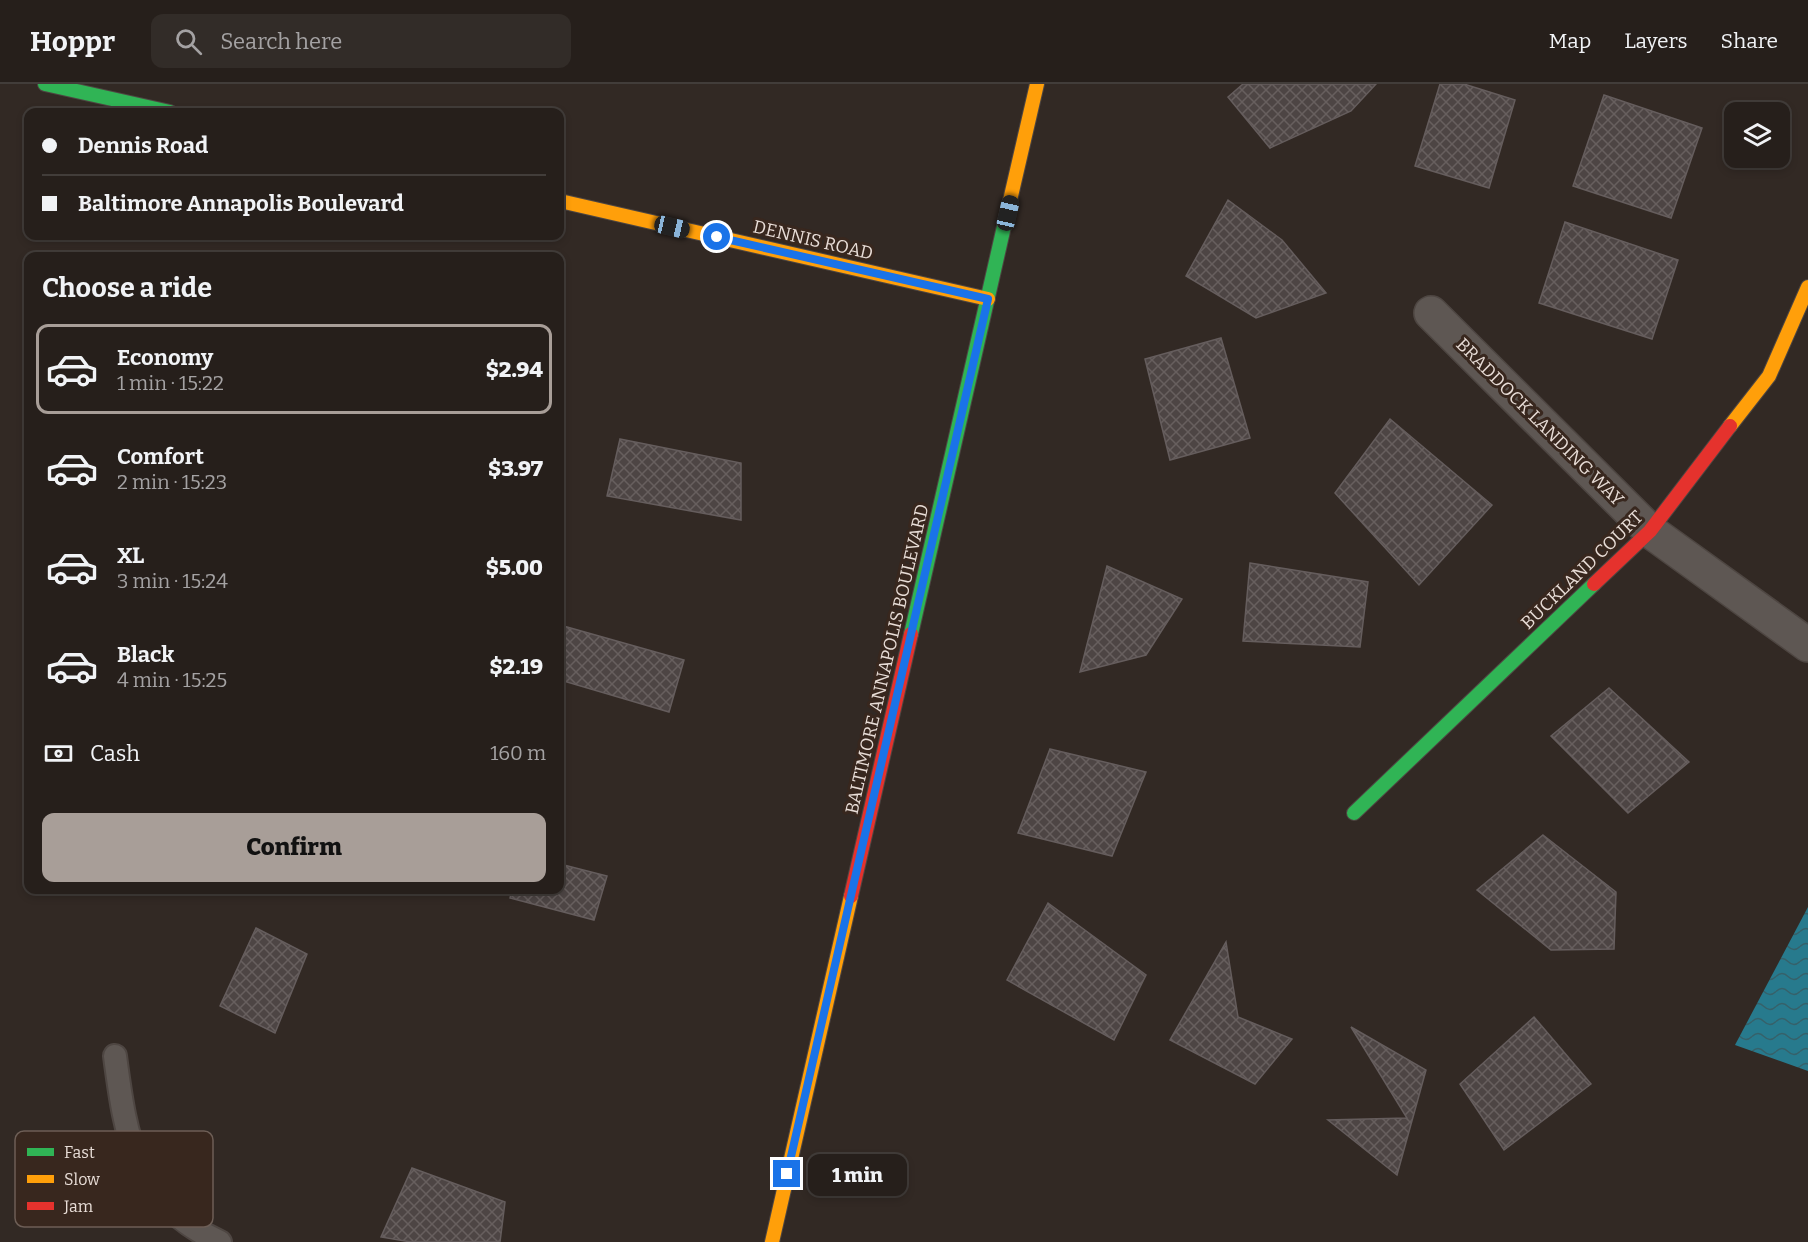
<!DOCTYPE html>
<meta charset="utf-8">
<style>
:root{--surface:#261f1b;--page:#322c28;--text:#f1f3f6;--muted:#a4a2a3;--line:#423d3a;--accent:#a89e98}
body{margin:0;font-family:Bitter,serif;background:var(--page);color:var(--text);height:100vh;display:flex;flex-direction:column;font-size:22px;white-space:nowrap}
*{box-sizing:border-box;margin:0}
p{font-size:20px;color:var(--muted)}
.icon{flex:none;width:33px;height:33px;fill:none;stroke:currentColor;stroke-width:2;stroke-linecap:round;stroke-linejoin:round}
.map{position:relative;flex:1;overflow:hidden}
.side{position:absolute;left:24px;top:168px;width:540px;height:642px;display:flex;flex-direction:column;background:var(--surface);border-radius:12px;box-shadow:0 3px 9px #0003,0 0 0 2px var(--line)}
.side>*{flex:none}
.hud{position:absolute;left:24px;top:24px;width:540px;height:132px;border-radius:12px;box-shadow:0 3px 9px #0003,0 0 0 2px var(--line);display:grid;align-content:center;height:132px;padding:0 18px;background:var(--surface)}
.controls{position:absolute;left:1724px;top:18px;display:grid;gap:12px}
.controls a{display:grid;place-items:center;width:66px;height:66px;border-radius:12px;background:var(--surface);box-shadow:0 3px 9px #0003,0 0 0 2px var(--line);font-size:30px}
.end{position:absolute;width:27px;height:27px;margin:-14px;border:8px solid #1a73e8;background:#fff;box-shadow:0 0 0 3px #fff}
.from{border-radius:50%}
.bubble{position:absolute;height:42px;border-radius:12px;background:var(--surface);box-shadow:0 3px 9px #0003,0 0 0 2px var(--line);font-size:20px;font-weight:800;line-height:42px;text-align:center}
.car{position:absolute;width:18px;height:36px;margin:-18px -9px;border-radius:8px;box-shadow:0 0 4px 2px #0007;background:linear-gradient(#222 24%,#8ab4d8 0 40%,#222 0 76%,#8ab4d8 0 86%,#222 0)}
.hud b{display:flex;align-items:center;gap:21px;height:57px;font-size:22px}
.hud b+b{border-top:2px solid var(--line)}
.hud i{width:15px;height:15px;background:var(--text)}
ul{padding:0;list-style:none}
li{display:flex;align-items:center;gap:18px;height:90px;margin:0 12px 9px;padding:0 6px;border:3px solid transparent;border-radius:12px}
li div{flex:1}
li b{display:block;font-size:22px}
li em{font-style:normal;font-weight:800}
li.selected{border-color:var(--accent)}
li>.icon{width:54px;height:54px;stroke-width:1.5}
h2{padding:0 18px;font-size:27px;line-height:72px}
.pay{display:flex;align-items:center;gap:15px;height:66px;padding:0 18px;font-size:22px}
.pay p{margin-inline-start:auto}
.button{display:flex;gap:12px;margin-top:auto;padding:12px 18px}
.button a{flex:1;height:69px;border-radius:12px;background:var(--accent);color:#111;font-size:24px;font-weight:800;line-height:69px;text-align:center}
header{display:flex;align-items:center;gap:36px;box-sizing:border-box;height:84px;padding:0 30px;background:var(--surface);border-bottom:2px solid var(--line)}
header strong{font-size:28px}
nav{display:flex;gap:33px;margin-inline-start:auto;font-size:21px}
.search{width:420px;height:54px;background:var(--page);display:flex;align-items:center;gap:15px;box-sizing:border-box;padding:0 21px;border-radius:12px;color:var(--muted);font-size:22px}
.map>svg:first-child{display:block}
.water{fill:url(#water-waves)}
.building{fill:url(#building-cross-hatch);stroke:#655d5d;stroke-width:1.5}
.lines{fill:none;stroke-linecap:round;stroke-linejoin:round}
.lane-casing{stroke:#4e4642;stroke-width:26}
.street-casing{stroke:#4e4642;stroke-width:36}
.fast-casing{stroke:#4e4642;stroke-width:16}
.slow-casing{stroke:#4e4642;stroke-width:16}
.jam-casing{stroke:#4e4642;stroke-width:16}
.lane{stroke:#5e5753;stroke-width:22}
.street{stroke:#5e5753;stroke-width:33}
.fast{stroke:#30b455;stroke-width:14}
.slow{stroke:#ff9f0a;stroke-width:14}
.jam{stroke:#e5322d;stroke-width:14}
.route{stroke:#1a73e8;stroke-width:8}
.labels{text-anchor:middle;stroke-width:6;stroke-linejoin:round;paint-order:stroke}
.street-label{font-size:18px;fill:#e8ddd7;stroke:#38271e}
.key{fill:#38271e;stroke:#6d5e56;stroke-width:1.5}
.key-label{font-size:16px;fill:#e8ddd7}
</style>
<header>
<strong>Hoppr</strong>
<div class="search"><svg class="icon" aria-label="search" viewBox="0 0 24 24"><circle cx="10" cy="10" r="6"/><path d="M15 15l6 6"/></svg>Search here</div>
<nav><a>Map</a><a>Layers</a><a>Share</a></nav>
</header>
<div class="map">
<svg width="1808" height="1158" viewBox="0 0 1808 1158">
<defs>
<pattern id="water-waves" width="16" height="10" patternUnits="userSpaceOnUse" patternTransform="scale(1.5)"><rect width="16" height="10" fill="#277a8d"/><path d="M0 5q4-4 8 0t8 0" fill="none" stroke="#35616a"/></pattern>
<pattern id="building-cross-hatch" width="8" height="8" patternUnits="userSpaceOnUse" patternTransform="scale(1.5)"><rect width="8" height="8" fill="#4d4544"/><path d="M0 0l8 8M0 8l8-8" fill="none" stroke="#675f5e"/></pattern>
</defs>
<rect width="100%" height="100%" fill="#322924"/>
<path class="water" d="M1808,823V987L1735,961Z"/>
<path class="building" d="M1243,0H1376L1351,27L1270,64L1228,13Z
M1440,0H1464L1515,16L1489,104L1415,82Z
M1604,11L1702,44L1671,134L1573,102Z
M1228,116L1282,156L1326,209L1256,234L1186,192Z
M1565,138L1678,176L1652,255L1539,219Z
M1221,254L1250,354L1170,376L1145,275Z
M1390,335L1492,421L1419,501L1335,409Z
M620,355L741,379V436L607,412Z
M1250,479L1368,498L1360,563L1243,557Z
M1107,482L1182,515L1146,571L1080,588Z
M560,541L684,576L669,628L560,596Z
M1609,604L1689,678L1628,729L1551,652Z
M1050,665L1146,688L1112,772L1018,749Z
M1543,751L1616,808L1614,865L1551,866L1477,806Z
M560,780L607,792L594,836L510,814L512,806H560Z
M1048,819L1146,891L1114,956L1007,896Z
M256,844L307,870L275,949L220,922Z
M1226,858L1238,933L1292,955L1255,1000L1170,956Z
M1534,933L1591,1000L1504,1066L1460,1000Z
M1351,943L1426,986L1397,1091L1328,1036L1407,1034Z
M412,1084L505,1118L500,1158H411L381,1153Z"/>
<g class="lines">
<g class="lane-casing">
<path id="lane" d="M115,972C126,1056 135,1119 220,1158"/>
</g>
<g class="street-casing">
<path id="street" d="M1431,229L1650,447L1808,561"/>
</g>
<g class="fast-casing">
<path id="fast" d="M45,0L170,28
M911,550L1008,125
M1354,729L1594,500"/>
</g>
<g class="slow-casing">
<path id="slow" d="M560,117L988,215
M1008,125L1037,0
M1730,342L1769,292L1808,203
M772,1158L851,812"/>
</g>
<g class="jam-casing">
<path id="jam" d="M1594,500L1650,447L1730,342
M851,812L911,550"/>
</g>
<use href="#lane" class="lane"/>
<use href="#street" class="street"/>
<use href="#fast" class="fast"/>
<use href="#slow" class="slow"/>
<use href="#jam" class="jam"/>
</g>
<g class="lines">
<path class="route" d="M717,153L988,215L787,1090"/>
</g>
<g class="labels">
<g class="street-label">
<text transform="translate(813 156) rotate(13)" y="6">DENNIS ROAD</text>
<text transform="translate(1540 338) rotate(45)" y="6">BRADDOCK LANDING WAY</text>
<text transform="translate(1582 486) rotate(-44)" y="6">BUCKLAND COURT</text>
<text transform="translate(887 575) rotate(-77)" y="6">BALTIMORE ANNAPOLIS BOULEVARD</text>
</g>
</g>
<rect x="15" y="1047" width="198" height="96" rx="9" class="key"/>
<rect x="27" y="1064" width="27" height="8" fill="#30b455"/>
<rect x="27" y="1091" width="27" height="8" fill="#ff9f0a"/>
<rect x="27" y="1118" width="27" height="8" fill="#e5322d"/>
<g class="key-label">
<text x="64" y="1074">Fast</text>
<text x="64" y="1101">Slow</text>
<text x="64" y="1128">Jam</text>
</g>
</svg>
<div class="controls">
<a><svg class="icon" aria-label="layers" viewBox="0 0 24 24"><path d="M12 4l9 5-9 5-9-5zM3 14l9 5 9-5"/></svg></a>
</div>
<i class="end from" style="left:717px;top:153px"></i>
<i class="end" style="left:787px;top:1090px"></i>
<div class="bubble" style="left:808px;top:1070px;width:99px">1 min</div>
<i class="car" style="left:1008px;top:129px;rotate:13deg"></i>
<i class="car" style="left:672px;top:143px;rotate:103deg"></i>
<div class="hud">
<b><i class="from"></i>Dennis Road</b>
<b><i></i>Baltimore Annapolis Boulevard</b>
</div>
<section class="side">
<h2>Choose a ride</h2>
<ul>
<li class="selected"><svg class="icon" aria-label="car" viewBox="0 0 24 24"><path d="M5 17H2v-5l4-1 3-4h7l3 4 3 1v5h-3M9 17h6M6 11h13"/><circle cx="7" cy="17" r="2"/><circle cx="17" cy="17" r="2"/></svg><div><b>Economy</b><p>1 min · 15:22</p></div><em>$2.94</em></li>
<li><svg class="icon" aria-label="car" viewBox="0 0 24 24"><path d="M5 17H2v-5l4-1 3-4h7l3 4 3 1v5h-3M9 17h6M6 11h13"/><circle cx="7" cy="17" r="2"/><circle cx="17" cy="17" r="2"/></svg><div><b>Comfort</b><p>2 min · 15:23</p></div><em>$3.97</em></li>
<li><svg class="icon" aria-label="car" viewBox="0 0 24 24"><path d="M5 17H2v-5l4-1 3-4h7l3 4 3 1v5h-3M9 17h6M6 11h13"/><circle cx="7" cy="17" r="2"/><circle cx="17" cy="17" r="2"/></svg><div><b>XL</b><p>3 min · 15:24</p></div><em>$5.00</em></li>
<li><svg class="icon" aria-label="car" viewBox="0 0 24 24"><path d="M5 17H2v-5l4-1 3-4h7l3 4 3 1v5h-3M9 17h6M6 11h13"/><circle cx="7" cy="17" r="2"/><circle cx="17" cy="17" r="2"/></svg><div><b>Black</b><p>4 min · 15:25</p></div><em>$2.19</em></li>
</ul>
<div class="pay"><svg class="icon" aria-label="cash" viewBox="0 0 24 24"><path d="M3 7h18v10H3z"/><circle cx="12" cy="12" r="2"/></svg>Cash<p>160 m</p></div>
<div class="button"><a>Confirm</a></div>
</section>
</div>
